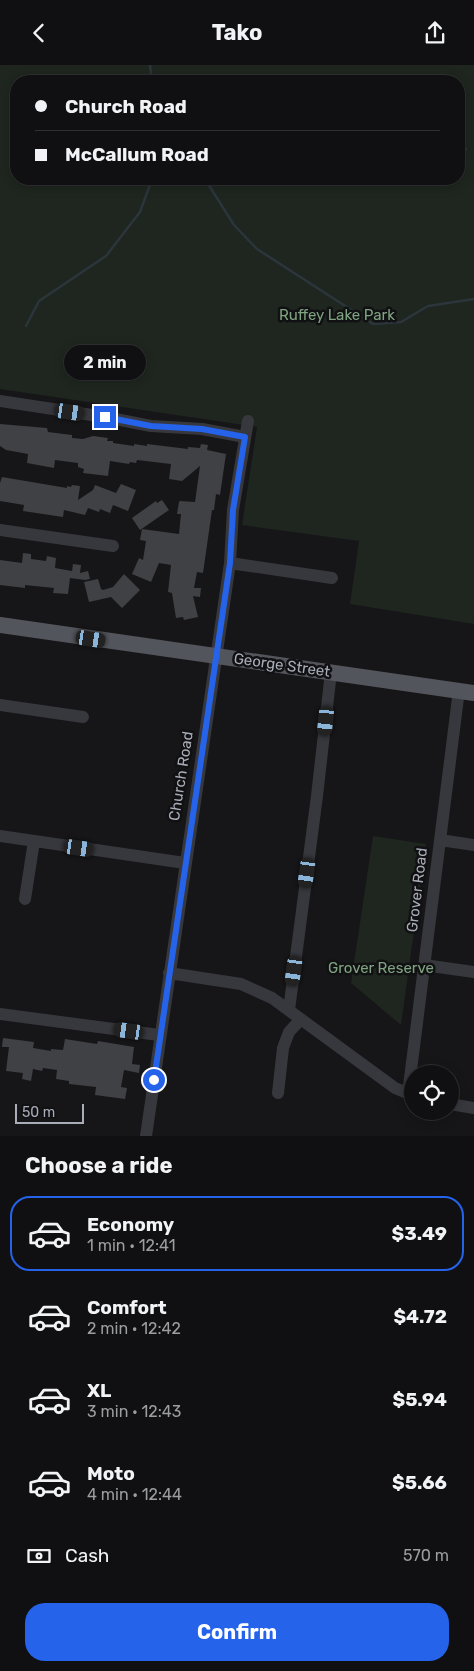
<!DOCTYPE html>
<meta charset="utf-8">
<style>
:root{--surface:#101012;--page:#1e1e20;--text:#f1f3f6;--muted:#9c9d9f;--line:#303032;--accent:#2563eb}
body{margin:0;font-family:Rubik,sans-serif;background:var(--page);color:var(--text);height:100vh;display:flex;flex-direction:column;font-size:19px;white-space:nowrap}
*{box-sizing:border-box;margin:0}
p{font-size:16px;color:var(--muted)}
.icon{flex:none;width:28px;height:28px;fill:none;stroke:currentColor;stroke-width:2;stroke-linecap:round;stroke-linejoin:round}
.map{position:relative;height:1071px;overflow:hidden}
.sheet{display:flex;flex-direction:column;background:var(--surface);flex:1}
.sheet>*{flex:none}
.guide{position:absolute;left:10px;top:10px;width:455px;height:110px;border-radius:20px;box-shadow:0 2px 12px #0003,0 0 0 1px var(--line);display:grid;align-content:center;height:110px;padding:0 25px;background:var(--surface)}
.buttons{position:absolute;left:404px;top:1000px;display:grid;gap:10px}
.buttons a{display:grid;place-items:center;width:55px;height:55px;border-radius:50%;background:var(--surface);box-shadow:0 2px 12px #0003,0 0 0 1px var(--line);font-size:25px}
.scale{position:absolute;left:15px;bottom:12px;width:69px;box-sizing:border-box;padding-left:5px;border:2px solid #a8adb8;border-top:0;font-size:14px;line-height:18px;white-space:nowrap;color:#a8adb8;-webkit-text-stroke:4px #111113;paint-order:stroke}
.end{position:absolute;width:22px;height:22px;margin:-11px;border:6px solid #2563eb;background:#fff;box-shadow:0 0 0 2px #fff}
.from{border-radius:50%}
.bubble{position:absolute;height:35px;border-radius:18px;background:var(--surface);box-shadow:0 2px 12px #0003,0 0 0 1px var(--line);font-size:16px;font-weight:700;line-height:35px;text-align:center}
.car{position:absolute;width:15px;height:30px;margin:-15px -8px;border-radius:6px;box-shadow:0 0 4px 1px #0007;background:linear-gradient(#222 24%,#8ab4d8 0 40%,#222 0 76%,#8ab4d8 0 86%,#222 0)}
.guide b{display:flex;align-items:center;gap:18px;height:48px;font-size:19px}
.guide b+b{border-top:1px solid var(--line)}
.guide i{width:12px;height:12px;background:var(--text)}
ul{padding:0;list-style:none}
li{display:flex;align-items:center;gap:15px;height:75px;margin:0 10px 8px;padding:0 15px;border:2px solid transparent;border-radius:20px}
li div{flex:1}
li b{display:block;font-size:19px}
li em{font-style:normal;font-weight:700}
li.selected{border-color:var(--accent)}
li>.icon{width:45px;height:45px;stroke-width:1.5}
h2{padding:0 25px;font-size:22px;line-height:60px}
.pay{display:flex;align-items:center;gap:12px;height:55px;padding:0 25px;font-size:19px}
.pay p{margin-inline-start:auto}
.action{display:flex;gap:10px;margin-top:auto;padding:10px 25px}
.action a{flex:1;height:58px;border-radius:20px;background:var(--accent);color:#fff;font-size:20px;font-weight:700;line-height:58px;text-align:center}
header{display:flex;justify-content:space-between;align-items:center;height:65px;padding:0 25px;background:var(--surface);font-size:22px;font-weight:700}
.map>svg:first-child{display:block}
.green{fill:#1e261f;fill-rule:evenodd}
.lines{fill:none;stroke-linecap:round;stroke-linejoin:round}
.stream{stroke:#2c353c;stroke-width:2.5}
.building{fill:#404145}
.minor{stroke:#37383d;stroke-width:12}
.major{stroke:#53555c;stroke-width:16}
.route{stroke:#2563eb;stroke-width:6}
.labels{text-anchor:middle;stroke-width:5;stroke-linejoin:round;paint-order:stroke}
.park-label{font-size:15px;fill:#7fa381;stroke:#111113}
.street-label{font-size:15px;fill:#a8adb8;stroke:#111113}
</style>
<header><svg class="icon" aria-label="back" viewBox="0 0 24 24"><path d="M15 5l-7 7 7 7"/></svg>Tako<svg class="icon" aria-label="share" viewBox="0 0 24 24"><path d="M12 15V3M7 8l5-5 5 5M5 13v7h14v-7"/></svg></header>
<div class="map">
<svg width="474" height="1071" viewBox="0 0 474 1071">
<rect width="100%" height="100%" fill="#161618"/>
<path class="green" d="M0,0H474V559L350,539L359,476L242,460L257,362L0,324ZM16,16H459V114H16Z
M373,771L426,779L401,960L351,918Z"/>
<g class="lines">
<path class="stream" d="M150,0L152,16
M205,114L234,160L257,184L373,259L401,257L428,241L474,234
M26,261L39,236L106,191L140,147L152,114"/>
</g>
<path class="building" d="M459,66L467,85L459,88Z
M0,359L47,363L48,367L72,370V373L83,374L93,371L108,373L107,376H113V378L134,381V379L147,381V379L188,384V382L200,383L201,379L208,380L207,385L226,389L220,430L216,429L214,445H212L203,508L197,507L194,523H201L200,532L193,531L198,552L184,555L183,552L176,553L172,528L168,527L171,500L159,498L151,517L132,509L139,493L143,495L146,476L140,475L142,464L179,469L181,449H177L179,437L180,436L195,437L200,401L182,416L169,414L171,399L137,395L136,398L130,397L129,399L110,396L108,411L83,408L84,404L78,402V398L55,395L54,403L27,398L28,389L6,385L0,381Z
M2,412L67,423V421L71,422L72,420L80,421L78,435L93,425L95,420L116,428L121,419L136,425L128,446L113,440L110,448L100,444L99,447L88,443L85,450L64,445L63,452L23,446L24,440L0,436V418Z
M162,435L169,445L140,465L132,453L156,436L157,438Z
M23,488L31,489V494L46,496L47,491L56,493L55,503L72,506L73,499L81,500L80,508L88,506L90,514L85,515L70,513L68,529L53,528L54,523L25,520V523L0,520V495L22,498Z
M124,509L140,525L122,543L111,532L89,537L84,517L98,514L101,524L103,525L113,522Z
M3,973L34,977L33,983L51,986V984L63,985L65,974L97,979L98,976L134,982L132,999L140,1000L139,1008L124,1005L121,1022L127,1023L125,1034L95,1030L96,1022L69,1019V1016L56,1014L57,1005L43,1003L42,1006L33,1004L31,1016L22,1014L23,1008L6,1006L9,982H2Z"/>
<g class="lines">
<path class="minor" d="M0,336L105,352L151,361L202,364L245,372
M0,465L113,481
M230,498L332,513
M0,640L83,652
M0,771L185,798
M440,775L474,780
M25,834L34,776
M424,900L474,907
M169,908L241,919L272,933L395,1023L412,1030
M289,945L317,731L331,607
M0,949L159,970
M278,1028L283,983L289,967L301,954
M408,1029L459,625
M450,1039L474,1043
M146,1071L230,498L233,445L248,356"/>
<path class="major" d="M0,560L474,628"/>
</g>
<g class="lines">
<path class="route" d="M105,352L151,361L202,364L245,372L233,445L230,498L154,1015"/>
</g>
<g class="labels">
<g class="park-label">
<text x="337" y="255">Ruffey Lake Park</text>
<text x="381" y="908">Grover Reserve</text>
</g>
<g class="street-label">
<text transform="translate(282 600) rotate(8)" y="5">George Street</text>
<text transform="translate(181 711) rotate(-81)" y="5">Church Road</text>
<text transform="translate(417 825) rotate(-83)" y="5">Grover Road</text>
</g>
</g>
</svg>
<div class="buttons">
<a><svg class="icon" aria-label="locate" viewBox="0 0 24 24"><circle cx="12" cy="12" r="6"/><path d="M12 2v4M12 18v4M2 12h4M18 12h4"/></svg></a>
</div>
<div class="scale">50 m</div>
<i class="end from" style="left:154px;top:1015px"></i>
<i class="end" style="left:105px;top:352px"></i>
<div class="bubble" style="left:64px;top:280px;width:82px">2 min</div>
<i class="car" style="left:70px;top:347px;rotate:98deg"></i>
<i class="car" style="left:91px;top:574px;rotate:99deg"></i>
<i class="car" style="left:326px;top:656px;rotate:186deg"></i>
<i class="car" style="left:79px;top:783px;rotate:98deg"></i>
<i class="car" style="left:307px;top:808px;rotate:188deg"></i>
<i class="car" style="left:294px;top:906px;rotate:188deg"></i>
<i class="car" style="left:129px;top:966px;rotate:278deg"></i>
<div class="guide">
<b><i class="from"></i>Church Road</b>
<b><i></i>McCallum Road</b>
</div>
</div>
<section class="sheet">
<h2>Choose a ride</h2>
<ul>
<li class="selected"><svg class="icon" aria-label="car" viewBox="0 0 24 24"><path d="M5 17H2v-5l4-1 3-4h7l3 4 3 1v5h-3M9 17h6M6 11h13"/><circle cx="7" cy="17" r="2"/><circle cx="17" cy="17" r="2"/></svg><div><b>Economy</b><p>1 min · 12:41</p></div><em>$3.49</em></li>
<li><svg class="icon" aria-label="car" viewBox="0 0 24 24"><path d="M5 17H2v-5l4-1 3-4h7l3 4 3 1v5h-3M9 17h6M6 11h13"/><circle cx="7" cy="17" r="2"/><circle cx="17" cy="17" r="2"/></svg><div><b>Comfort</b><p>2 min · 12:42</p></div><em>$4.72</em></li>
<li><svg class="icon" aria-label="car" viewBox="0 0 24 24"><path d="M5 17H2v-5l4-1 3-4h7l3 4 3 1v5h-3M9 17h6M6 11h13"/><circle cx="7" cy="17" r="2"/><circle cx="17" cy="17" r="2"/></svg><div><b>XL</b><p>3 min · 12:43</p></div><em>$5.94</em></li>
<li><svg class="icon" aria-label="car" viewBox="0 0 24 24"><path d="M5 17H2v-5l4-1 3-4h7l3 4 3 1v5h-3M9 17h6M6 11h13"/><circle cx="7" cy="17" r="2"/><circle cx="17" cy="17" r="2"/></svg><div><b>Moto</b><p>4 min · 12:44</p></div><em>$5.66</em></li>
</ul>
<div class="pay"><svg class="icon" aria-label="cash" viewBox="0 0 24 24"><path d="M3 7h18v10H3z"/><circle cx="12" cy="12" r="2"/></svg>Cash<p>570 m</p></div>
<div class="action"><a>Confirm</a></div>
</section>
